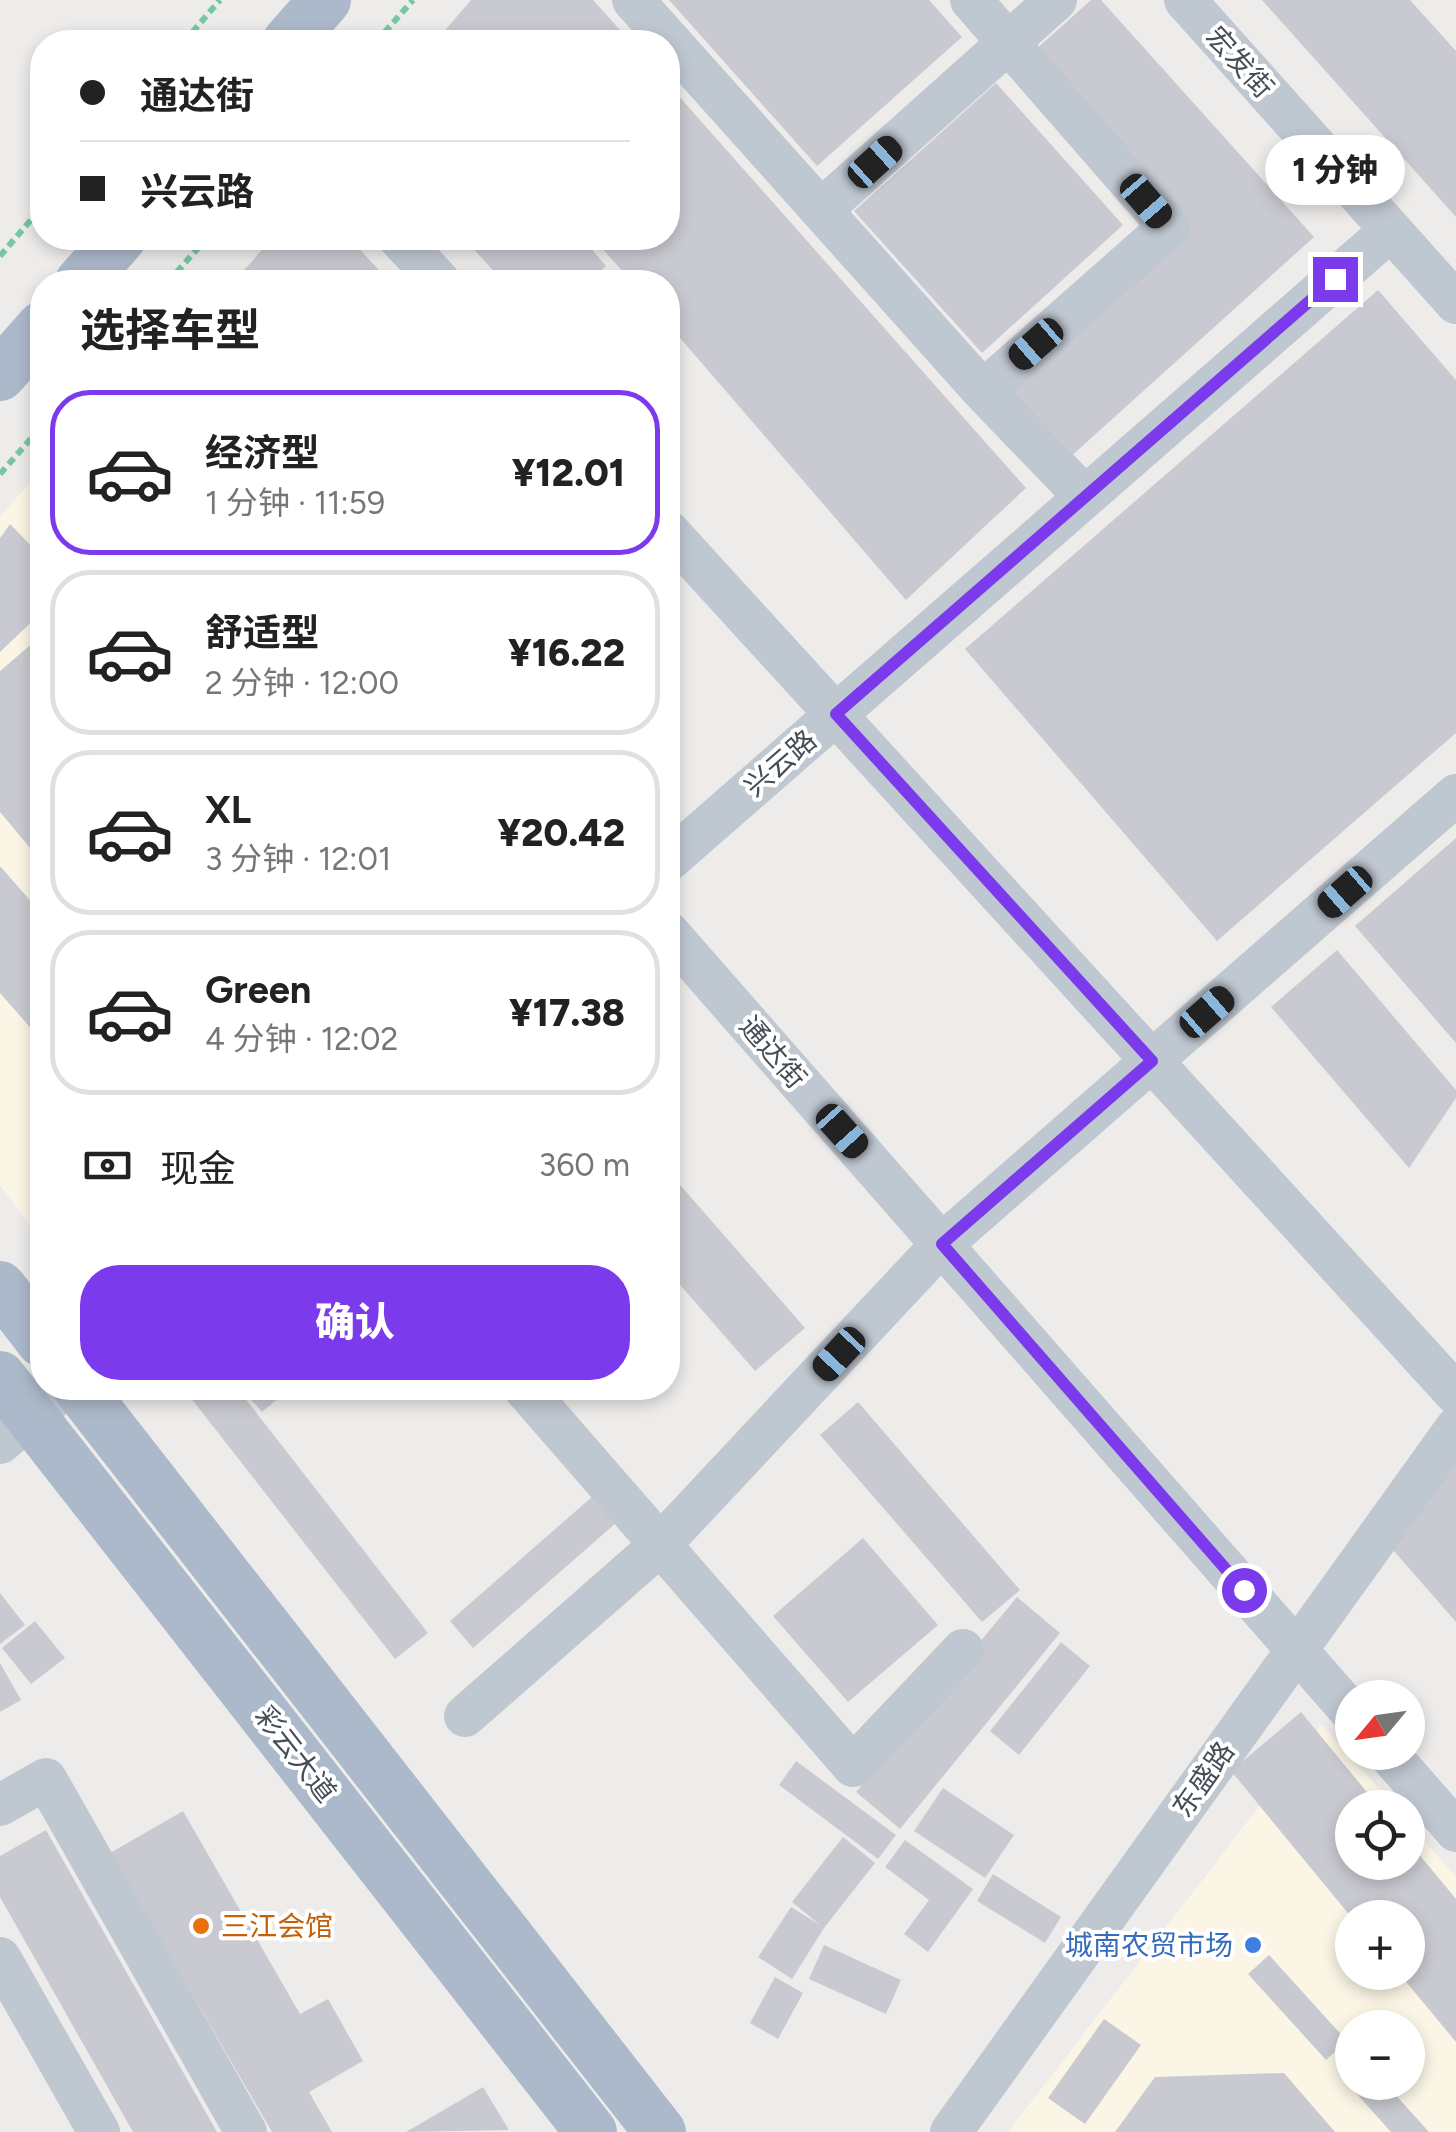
<!DOCTYPE html>
<html lang="zh">
<meta charset="utf-8">
<style>
:root{--surface:#fff;--page:#f6f6f6;--text:#222;--muted:#767676;--line:#e0e0e0;--accent:#7c3aed}
body{margin:0;font-family:Figtree,"Noto Sans SC",sans-serif;background:var(--page);color:var(--text);height:100vh;display:flex;flex-direction:column;font-size:38px;white-space:nowrap}
*{box-sizing:border-box;margin:0}
p{font-size:32px;color:var(--muted)}
.icon{flex:none;width:55px;height:55px;fill:none;stroke:currentColor;stroke-width:2;stroke-linecap:round;stroke-linejoin:round}
.map{position:relative;flex:1;overflow:hidden}
.sheet{position:absolute;left:30px;top:270px;width:650px;height:1130px;display:flex;flex-direction:column;background:var(--surface);border-radius:40px;box-shadow:0 5px 15px #0003}
.sheet>*{flex:none}
.banner{position:absolute;left:30px;top:30px;width:650px;height:220px;border-radius:40px;box-shadow:0 5px 15px #0003;display:grid;align-content:center;height:220px;padding:0 50px;background:var(--surface)}
.needle{width:65px;rotate:241deg}
.fabs{position:absolute;left:1335px;top:1680px;display:grid;gap:20px}
.fabs a{display:grid;place-items:center;width:90px;height:90px;border-radius:50%;background:var(--surface);box-shadow:0 5px 15px #0003;font-size:50px}
.end{position:absolute;width:45px;height:45px;margin:-22px;border:12px solid #7c3aed;background:#fff;box-shadow:0 0 0 5px #fff}
.from{border-radius:50%}
.bubble{position:absolute;height:70px;border-radius:35px;background:var(--surface);box-shadow:0 5px 15px #0003;font-size:32px;font-weight:800;line-height:70px;text-align:center}
.car{position:absolute;width:30px;height:60px;margin:-30px -15px;border-radius:12px;box-shadow:0 0 8px 2px #0007;background:linear-gradient(#222 24%,#8ab4d8 0 40%,#222 0 76%,#8ab4d8 0 86%,#222 0)}
.banner b{display:flex;align-items:center;gap:35px;height:95px;font-size:38px}
.banner b+b{border-top:2px solid var(--line)}
.banner i{width:25px;height:25px;background:var(--text)}
ul{padding:0;list-style:none}
li{display:flex;align-items:center;gap:30px;height:165px;margin:0 20px 15px;padding:0 30px;border:5px solid var(--line);border-radius:40px}
li div{flex:1}
li b{display:block;font-size:38px}
li em{font-style:normal;font-weight:800}
li.active{border-color:var(--accent)}
li>.icon{width:90px;height:90px;stroke-width:1.5}
h2{padding:0 50px;font-size:45px;line-height:120px}
.pay{display:flex;align-items:center;gap:25px;height:110px;padding:0 50px;font-size:38px}
.pay p{margin-inline-start:auto}
.button{display:flex;gap:20px;margin-top:auto;padding:20px 50px}
.button a{flex:1;height:115px;border-radius:40px;background:var(--accent);color:#fff;font-size:40px;font-weight:800;line-height:115px;text-align:center}
.map>svg:first-child{display:block}
.commercial{fill:#faf5e4;fill-rule:evenodd}
.building{fill:#c9cad1}
.lines{fill:none;stroke-linecap:round;stroke-linejoin:round}
.path{stroke:#75c7a3;stroke-width:6;stroke-dasharray:8 5;stroke-linecap:butt}
.minor{stroke:#bfc7d1;stroke-width:42}
.major{stroke:#acb9ca;stroke-width:52}
.route{stroke:#7c3aed;stroke-width:12}
.food-dot{fill:#e8710a;stroke:#fff;stroke-width:4}
.shop-dot{fill:#3f7fe0;stroke:#fff;stroke-width:4}
.labels{text-anchor:middle;stroke-width:8;stroke-linejoin:round;paint-order:stroke}
.street-label{font-size:28px;fill:#454e58;stroke:#fff}
.food-label{font-size:28px;fill:#c56008;stroke:#fff;text-anchor:start}
.shop-label{font-size:28px;fill:#366cbe;stroke:#fff;text-anchor:end}
</style>
<div class="map">
<svg width="1456" height="2132" viewBox="0 0 1456 2132">
<rect width="100%" height="100%" fill="#eeeceb"/>
<path class="commercial" d="M42,468V1242L0,1185V517Z
M1322,1725L1395,1807L1352,1808V1862H1408V1822L1456,1877V2132H1008ZM1352,1918H1408V1972H1352ZM1352,2028H1408V2082H1352Z"/>
<path class="building" d="M471,0H593L631,42H435Z
M669,0H929L962,37L817,166Z
M1091,0H1101L1314,237L1068,459L1004,388L1189,221L1035,50Z
M1262,0H1410L1456,51V217Z
M996,83L1123,225L982,353L854,211Z
M668,84L1026,488L906,600L668,324V282H632L593,238H668Z
M272,238H349L390,282H234Z
M464,238H582L606,266L588,282H503Z
M1378,290L1456,380V733L1217,941L965,649Z
M10,524L42,557V612L0,652V538Z
M42,635V862L0,812V671Z
M1456,838V1043L1355,926Z
M0,866L42,914V1041L0,993Z
M1337,950L1456,1090V1098L1409,1168L1271,1007Z
M668,1171L805,1328L755,1371L668,1271Z
M183,1388H237L428,1633L395,1659Z
M241,1388H291L262,1412Z
M858,1402L1020,1590L982,1622L820,1435Z
M1456,1449V1622L1387,1543Z
M593,1496L616,1523L473,1648L450,1621Z
M863,1538L938,1625L848,1702L773,1616Z
M0,1593L25,1625L0,1644Z
M1017,1597L1060,1633L900,1829L856,1792Z
M35,1621L65,1658L31,1684L2,1648Z
M1061,1642L1090,1666L1019,1755L990,1731Z
M0,1663L21,1700L0,1712Z
M1301,1712L1380,1808H1352V1862H1408V1841L1456,1899V2042L1398,1972H1408V1918H1352L1231,1771Z
M796,1761L896,1835L878,1859L779,1785Z
M943,1788L1014,1835L985,1878L914,1831Z
M183,1811L300,2014L328,1999L363,2061L309,2092L332,2132H272L110,1853Z
M46,1830L217,2132H133L0,1897V1856Z
M843,1837L875,1863L824,1928L792,1979L758,1957L791,1907L820,1925L792,1902Z
M905,1840L973,1889L928,1952L904,1934L929,1900L885,1867Z
M993,1874L1061,1917L1045,1943L977,1901Z
M824,1945L901,1980L886,2014L809,1979Z
M1269,1955L1347,2041L1326,2060L1248,1974Z
M775,1977L803,1993L778,2039L750,2023Z
M1104,2019L1141,2045L1085,2124L1048,2098Z
M1352,2060V2082H1384L1429,2132H1391L1338,2073Z
M1284,2073L1335,2132H1115L1155,2077Z
M483,2087L509,2130L406,2132Z"/>
<g class="lines">
<path class="path" d="M184,42L220,0
M376,42L413,0
M0,256L42,207
M168,282L207,238
M0,474L42,426"/>
<path class="minor" d="M633,0L983,391L1085,497
M971,0L1169,227L983,391
M1185,0L1456,303
M821,210L1056,0
M399,238L440,282
M668,531L1456,1394
M668,861L1391,230
M668,932L1352,1713
M524,1388L853,1766L963,1650
M0,1443L64,1388
M465,1716L659,1546L942,1244L1456,795
M1387,1752L1456,1831
M0,1805L46,1779L246,2132
M0,1958L99,2132
M951,2132L1456,1428"/>
<path class="major" d="M288,42L325,0
M81,282L120,238
M0,375L42,327
M0,1287L42,1341
M0,1377L591,2132
M79,1388L660,2132"/>
</g>
<g class="lines">
<path class="route" d="M1244,1590L942,1244L1152,1061L836,714L1335,279"/>
</g>
<circle class="food-dot" cx="201" cy="1926" r="10"/>
<circle class="shop-dot" cx="1253" cy="1945" r="10"/>
<g class="labels">
<g class="street-label">
<text transform="translate(1240 62) rotate(48)" y="10">宏发街</text>
<text transform="translate(780 763) rotate(-41)" y="10">兴云路</text>
<text transform="translate(773 1052) rotate(49)" y="10">通达街</text>
<text transform="translate(296 1754) rotate(52)" y="10">彩云大道</text>
<text transform="translate(1203 1779) rotate(-55)" y="10">东盛路</text>
</g>
<g class="food-label">
<text x="221" y="1936">三江会馆</text>
</g>
<g class="shop-label">
<text x="1233" y="1955">城南农贸市场</text>
</g>
</g>
</svg>
<div class="fabs">
<a><svg class="needle" viewBox="-14 -14 28 28"><path d="M0-13l5 13h-10z" fill="#e53935"/><path d="M0 13l5-13h-10z" fill="#767676"/></svg></a>
<a><svg class="icon" aria-label="locate" viewBox="0 0 24 24"><circle cx="12" cy="12" r="6"/><path d="M12 2v4M12 18v4M2 12h4M18 12h4"/></svg></a>
<a>+</a>
<a>−</a>
</div>
<i class="end from" style="left:1244px;top:1590px"></i>
<i class="end" style="left:1335px;top:279px"></i>
<div class="bubble" style="left:1265px;top:135px;width:140px">1 分钟</div>
<i class="car" style="left:875px;top:162px;rotate:48deg"></i>
<i class="car" style="left:1146px;top:201px;rotate:139deg"></i>
<i class="car" style="left:1036px;top:344px;rotate:229deg"></i>
<i class="car" style="left:1345px;top:892px;rotate:229deg"></i>
<i class="car" style="left:1207px;top:1012px;rotate:49deg"></i>
<i class="car" style="left:842px;top:1131px;rotate:138deg"></i>
<i class="car" style="left:839px;top:1354px;rotate:223deg"></i>
<div class="banner">
<b><i class="from"></i>通达街</b>
<b><i></i>兴云路</b>
</div>
<section class="sheet">
<h2>选择车型</h2>
<ul>
<li class="active"><svg class="icon" aria-label="car" viewBox="0 0 24 24"><path d="M5 17H2v-5l4-1 3-4h7l3 4 3 1v5h-3M9 17h6M6 11h13"/><circle cx="7" cy="17" r="2"/><circle cx="17" cy="17" r="2"/></svg><div><b>经济型</b><p>1 分钟 · 11:59</p></div><em>¥12.01</em></li>
<li><svg class="icon" aria-label="car" viewBox="0 0 24 24"><path d="M5 17H2v-5l4-1 3-4h7l3 4 3 1v5h-3M9 17h6M6 11h13"/><circle cx="7" cy="17" r="2"/><circle cx="17" cy="17" r="2"/></svg><div><b>舒适型</b><p>2 分钟 · 12:00</p></div><em>¥16.22</em></li>
<li><svg class="icon" aria-label="car" viewBox="0 0 24 24"><path d="M5 17H2v-5l4-1 3-4h7l3 4 3 1v5h-3M9 17h6M6 11h13"/><circle cx="7" cy="17" r="2"/><circle cx="17" cy="17" r="2"/></svg><div><b>XL</b><p>3 分钟 · 12:01</p></div><em>¥20.42</em></li>
<li><svg class="icon" aria-label="car" viewBox="0 0 24 24"><path d="M5 17H2v-5l4-1 3-4h7l3 4 3 1v5h-3M9 17h6M6 11h13"/><circle cx="7" cy="17" r="2"/><circle cx="17" cy="17" r="2"/></svg><div><b>Green</b><p>4 分钟 · 12:02</p></div><em>¥17.38</em></li>
</ul>
<div class="pay"><svg class="icon" aria-label="cash" viewBox="0 0 24 24"><path d="M3 7h18v10H3z"/><circle cx="12" cy="12" r="2"/></svg>现金<p>360 m</p></div>
<div class="button"><a>确认</a></div>
</section>
</div>
